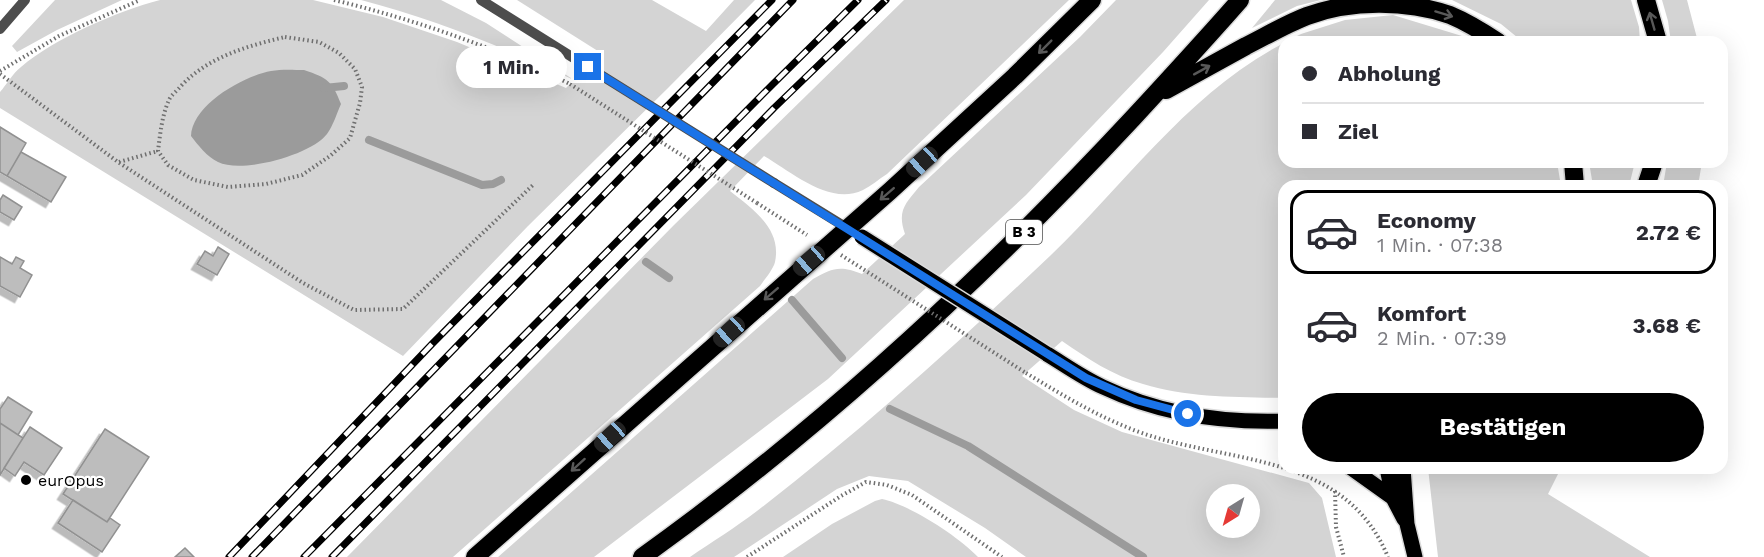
<!DOCTYPE html>
<html lang="de">
<meta charset="utf-8">
<style>
:root{--surface:#fff;--page:#f7f7f7;--text:#2b2b33;--muted:#7c7c81;--line:#e1e1e2;--accent:#000}
body{margin:0;font-family:"Work Sans",sans-serif;background:var(--page);color:var(--text);height:100vh;display:flex;flex-direction:column;font-size:22px;white-space:nowrap}
*{box-sizing:border-box;margin:0}
p{font-size:20px;color:var(--muted)}
.icon{flex:none;width:33px;height:33px;fill:none;stroke:currentColor;stroke-width:2;stroke-linecap:round;stroke-linejoin:round}
.map{position:relative;flex:1;overflow:hidden}
.side{position:absolute;left:1278px;top:180px;width:450px;height:294px;display:flex;flex-direction:column;background:var(--surface);border-radius:18px;box-shadow:0 6px 24px #0002}
.side>*{flex:none}
.guide{position:absolute;left:1278px;top:36px;width:450px;height:132px;border-radius:18px;box-shadow:0 6px 24px #0002;display:grid;align-content:center;height:132px;padding:0 24px;background:var(--surface)}
.needle{width:39px;rotate:217deg}
.controls{position:absolute;left:1206px;top:484px;display:grid;gap:12px}
.controls a{display:grid;place-items:center;width:54px;height:54px;border-radius:50%;background:var(--surface);box-shadow:0 6px 24px #0002;font-size:30px}
.end{position:absolute;width:27px;height:27px;margin:-14px;border:8px solid #1a73e8;background:#fff;box-shadow:0 0 0 3px #fff}
.from{border-radius:50%}
.bubble{position:absolute;height:42px;border-radius:21px;background:var(--surface);box-shadow:0 6px 24px #0002;font-size:20px;font-weight:700;line-height:42px;text-align:center}
.car{position:absolute;width:18px;height:36px;margin:-18px -9px;border-radius:8px;box-shadow:0 0 4px 2px #0007;background:linear-gradient(#222 24%,#8ab4d8 0 40%,#222 0 76%,#8ab4d8 0 86%,#222 0)}
.guide b{display:flex;align-items:center;gap:21px;height:57px;font-size:22px}
.guide b+b{border-top:2px solid var(--line)}
.guide i{width:15px;height:15px;background:var(--text)}
ul{padding:10px 0 0;list-style:none}
li{display:flex;align-items:center;gap:18px;height:84px;margin:0 12px 9px;padding:0 12px;border:3px solid transparent;border-radius:18px}
li div{flex:1}
li b{display:block;font-size:22px}
li em{font-style:normal;font-weight:700}
li.on{border-color:var(--accent)}
li>.icon{width:54px;height:54px;stroke-width:1.5}
.button{display:flex;gap:12px;margin-top:auto;padding:12px 24px}
.button a{flex:1;height:69px;border-radius:36px;background:var(--accent);color:#fff;font-size:24px;font-weight:700;line-height:69px;text-align:center}
.map>svg:first-child{display:block}
.green{fill:#d4d4d4;fill-rule:evenodd}
.water{fill:#9b9b9b}
.lines{fill:none;stroke-linecap:round;stroke-linejoin:round}
.stream{stroke:#9b9b9b;stroke-width:8}
.building{fill:#bdbdbd;stroke:#919191;stroke-width:1.5;filter:url(#shadow)}
.major-casing{stroke:#dbdbdb;stroke-width:18}
.highway-casing{stroke:#dbdbdb;stroke-width:21}
.path{stroke:#6f6f6f;stroke-width:4;stroke-dasharray:1.5 3;stroke-linecap:butt}
.minor{stroke:#4d4d4d;stroke-width:10}
.major{stroke:#000;stroke-width:15}
.highway{stroke:#000;stroke-width:18}
.rail-casing{stroke:#000;stroke-width:7}
.rail{stroke:#fff;stroke-width:4.5;stroke-dasharray:14;stroke-linecap:butt}
.major-bridge-casing{stroke:#dbdbdb;stroke-width:18;stroke-linecap:butt}
.path-bridge{stroke:#6f6f6f;stroke-width:4;stroke-dasharray:1.5 3;stroke-linecap:butt}
.minor-bridge{stroke:#4d4d4d;stroke-width:10}
.major-bridge{stroke:#000;stroke-width:15}
.oneway{stroke:#595959}
.route{stroke:#1a73e8;stroke-width:8}
.poi-dot{fill:#000;stroke:#fff;stroke-width:2}
.labels{text-anchor:middle;stroke-width:4.5;stroke-linejoin:round;paint-order:stroke}
.shield{fill:#fff;stroke:#4c4c4c;stroke-width:1.5}
.shield-label{font-size:15px;font-weight:bold;fill:#000}
.poi-label{font-size:16px;fill:#000;stroke:#fff;text-anchor:start}
</style>
<div class="map">
<svg width="1764" height="557" viewBox="0 0 1764 557">
<defs>
<filter id="shadow"><feDropShadow dx="-5.5" dy="5.5" stdDeviation="0" flood-color="#0004"/></filter>
</defs>
<rect width="100%" height="100%" fill="#fff"/>
<path class="green" d="M55,0H122L57,30L17,52L12,46Z
M160,0H313L383,17L457,42L566,88L574,80C505,48 434,19 361,0H441L486,23L574,80L601,53L517,0H652L706,31L734,0H755L668,88L528,226L403,356L0,108V92C7,84 13,73 21,67C55,38 118,11 160,0Z
M904,0H1069L887,174C879,179 871,186 863,190C829,206 792,172 764,156L730,191C753,209 782,229 775,262C773,270 764,280 760,286L453,557H347L674,225Z
M1116,0H1209L1163,52L1026,195L828,379L594,557H498L813,279C832,268 840,265 862,274L905,234C897,211 905,204 919,187L1080,37Z
M1275,0H1321L1297,6L1252,28Z
M1452,0H1631L1639,27L1640,42H1523L1501,24Z
M1662,0H1687L1698,42H1671L1668,21Z
M1393,15L1462,36L1471,42H1285L1301,34L1345,20Z
M1284,43V162H1557L1561,186H1284V398C1237,397 1189,398 1143,384C1113,376 1087,358 1062,341L1022,376L1074,410L1122,432L1309,483L1322,498L1336,557H1026L985,528L908,481L869,476L837,489L734,557H690C712,542 736,527 757,511C860,432 957,344 1051,255C1126,183 1190,91 1284,43ZM1216,495H1250V528H1216Z
M1589,162H1635L1629,186H1593Z
M1667,162H1702L1698,186H1663Z
M1428,468H1561L1548,494L1650,557H1438Z
M882,499C910,505 958,536 978,557H783L832,524L875,501Z"/>
<path class="water" d="M304,70C328,78 332,81 341,104C337,113 333,126 327,134C311,155 242,174 218,162C207,157 198,145 191,136C192,105 243,76 271,71C282,69 294,70 304,70Z"/>
<g class="lines">
<path class="stream" d="M324,88L344,86
M369,140L482,185L493,184L501,180
M646,262L669,278
M792,300L842,358
M890,409L968,446L1143,557"/>
</g>
<path class="building" d="M0,127L26,143L7,176L0,172Z
M21,152L66,177L51,202L7,176Z
M3,195L22,207L14,220L0,212V200Z
M218,247L229,254L217,275L197,264L205,251L213,256Z
M0,257L12,264L16,257L24,261L20,268L32,275L20,297L0,286Z
M8,397L32,412L18,435L0,423V409Z
M0,423L23,438L0,475Z
M30,427L62,448L44,475L24,462L15,476L4,468Z
M105,429L149,457L107,522L63,494Z
M73,500L107,522L110,518L120,525L102,552L58,523Z
M185,548L194,557H175Z"/>
<g class="lines">
<g class="major-casing">
<path id="major" d="M1047,354C1065,365 1083,378 1103,387C1160,414 1222,423 1284,421
M1351,468L1393,498
M1387,468L1393,498L1404,519
M1403,468L1407,524L1415,557"/>
</g>
<g class="highway-casing">
<path id="highway" d="M1646,0L1658,42
M1166,90C1193,75 1219,61 1246,46C1266,36 1286,24 1307,16C1351,0 1406,0 1450,15C1467,22 1483,32 1498,42
M1573,162L1575,186
M1646,186L1654,162
M475,557L890,191L1015,76L1092,0
M642,557C821,429 983,279 1133,118C1169,79 1205,40 1240,0"/>
</g>
<path class="path" d="M334,0C416,20 494,47 570,84
M285,37L319,42L339,53L355,69L362,87L360,103L350,138L330,156L302,175L266,184L228,187L194,180L168,165L158,151C160,135 162,115 169,100C171,95 177,91 181,86C208,57 247,46 285,37Z
M0,71L59,36L140,0
M0,74L118,162L303,283L354,310L403,309L534,184
M119,162L158,151
M757,203L807,235
M1026,373C1069,399 1111,425 1161,439C1247,463 1348,460 1388,557
M1335,491L1336,527L1344,557
M747,557L841,496L866,482L887,485L912,495L1002,557"/>
<path class="minor" d="M481,0L588,67
M0,29L25,0
M774,183L847,228"/>
<use href="#major" class="major"/>
<use href="#highway" class="highway"/>
<g class="rail-casing">
<path id="rail" d="M229,557L432,344L772,0
M252,557L793,0
M304,557L772,85L858,0
M332,557L774,108L886,0"/>
</g>
<use href="#rail" class="rail"/>
<g class="major-bridge-casing">
<path id="major-bridge" d="M862,237L1047,354"/>
</g>
<path class="path-bridge" d="M570,84L757,203
M841,255L1026,373"/>
<path class="minor-bridge" d="M588,67L774,183"/>
<use href="#major-bridge" class="major-bridge"/>
</g>
<defs><path id="oneway-shaft" d="M-6 0H5M1.5-3L5.5 0L1.5 3" fill="none" stroke-width="1.6" stroke-linecap="round" stroke-linejoin="round" transform="scale(1.5)"/></defs>
<g class="oneway">
<use href="#oneway-shaft" transform="translate(1444 14) rotate(17)"/>
<use href="#oneway-shaft" transform="translate(1652 21) rotate(-106)"/>
<use href="#oneway-shaft" transform="translate(1045 47) rotate(135)"/>
<use href="#oneway-shaft" transform="translate(1202 70) rotate(-29)"/>
<use href="#oneway-shaft" transform="translate(887 194) rotate(139)"/>
<use href="#oneway-shaft" transform="translate(771 294) rotate(139)"/>
<use href="#oneway-shaft" transform="translate(578 465) rotate(138)"/>
</g>
<g class="lines">
<path class="route" d="M588,67L1086,378L1136,400L1188,414"/>
</g>
<circle class="poi-dot" cx="26" cy="480" r="6"/>
<g class="labels">
<rect class="shield" x="1006" y="220" width="36" height="24" rx="4.5"/>
<g class="shield-label">
<text x="1024" y="237">B 3</text>
</g>
<g class="poi-label">
<text x="38" y="486">eurOpus</text>
</g>
</g>
</svg>
<div class="controls">
<a><svg class="needle" viewBox="-14 -14 28 28"><path d="M0-13l5 13h-10z" fill="#e53935"/><path d="M0 13l5-13h-10z" fill="#7c7c81"/></svg></a>
</div>
<i class="end from" style="left:1188px;top:414px"></i>
<i class="end" style="left:588px;top:67px"></i>
<div class="bubble" style="left:456px;top:46px;width:111px">1 Min.</div>
<i class="car" style="left:922px;top:162px;rotate:228deg"></i>
<i class="car" style="left:809px;top:261px;rotate:229deg"></i>
<i class="car" style="left:729px;top:332px;rotate:228deg"></i>
<i class="car" style="left:610px;top:437px;rotate:228deg"></i>
<div class="guide">
<b><i class="from"></i>Abholung</b>
<b><i></i>Ziel</b>
</div>
<section class="side">
<ul>
<li class="on"><svg class="icon" aria-label="car" viewBox="0 0 24 24"><path d="M5 17H2v-5l4-1 3-4h7l3 4 3 1v5h-3M9 17h6M6 11h13"/><circle cx="7" cy="17" r="2"/><circle cx="17" cy="17" r="2"/></svg><div><b>Economy</b><p>1 Min. · 07:38</p></div><em>2.72 €</em></li>
<li><svg class="icon" aria-label="car" viewBox="0 0 24 24"><path d="M5 17H2v-5l4-1 3-4h7l3 4 3 1v5h-3M9 17h6M6 11h13"/><circle cx="7" cy="17" r="2"/><circle cx="17" cy="17" r="2"/></svg><div><b>Komfort</b><p>2 Min. · 07:39</p></div><em>3.68 €</em></li>
</ul>
<div class="button"><a>Bestätigen</a></div>
</section>
</div>
